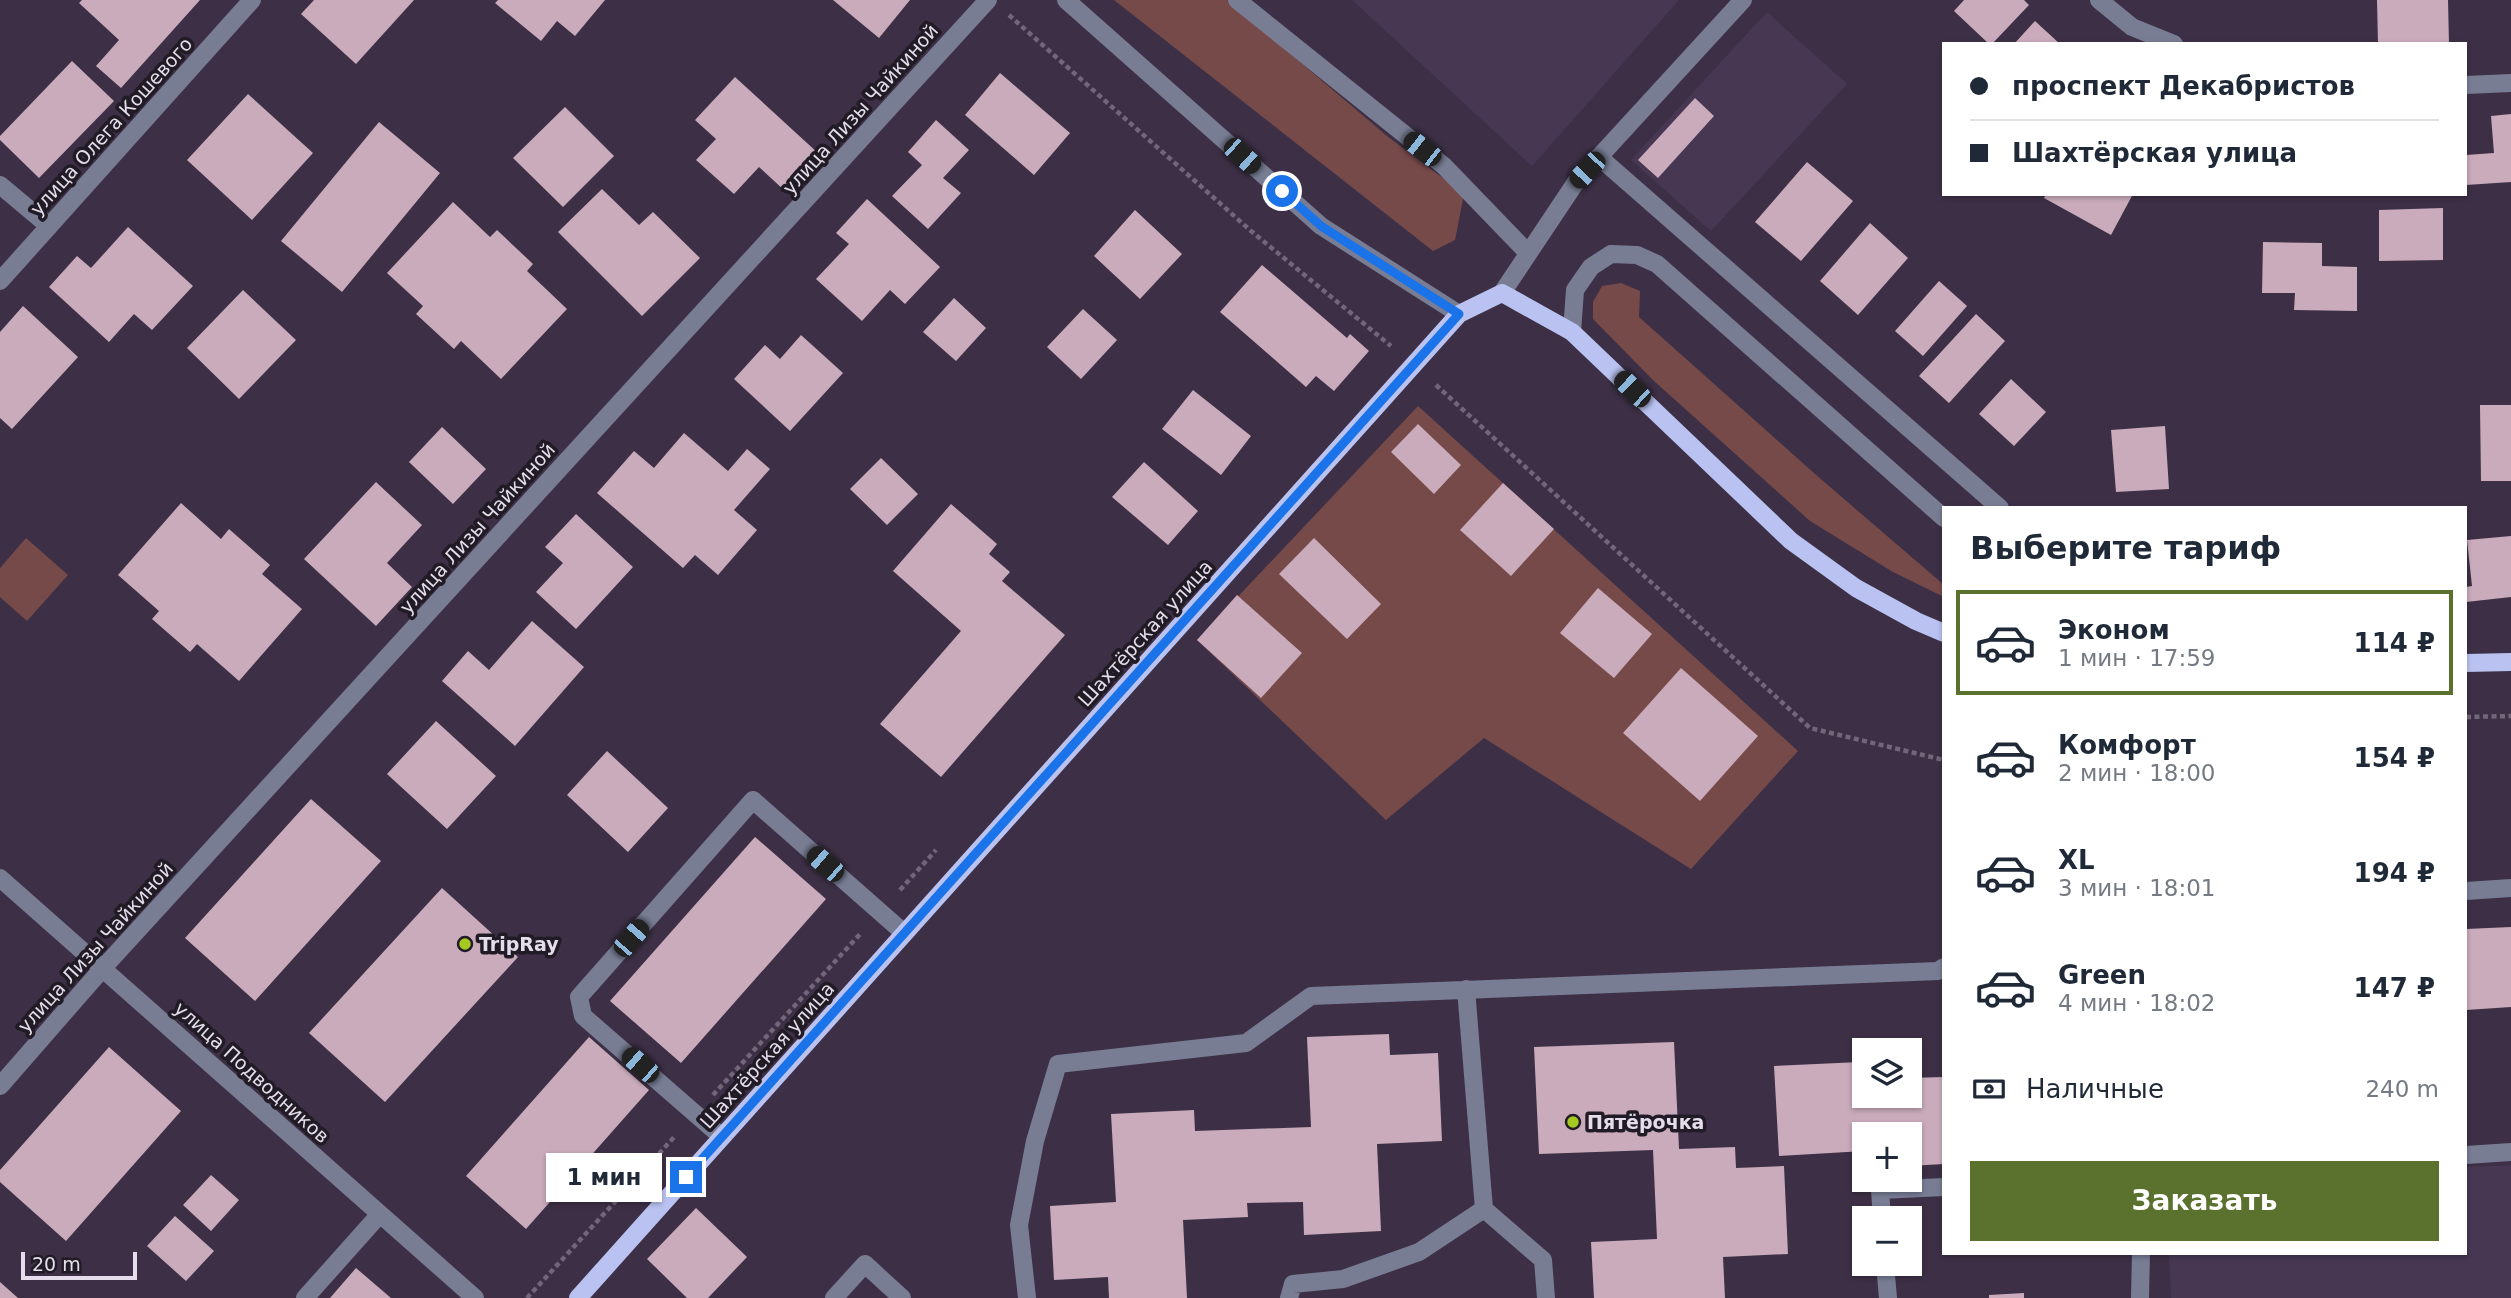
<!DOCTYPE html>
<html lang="ru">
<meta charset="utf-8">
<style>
:root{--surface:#fff;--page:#f6f6f7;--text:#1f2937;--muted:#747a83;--line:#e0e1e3;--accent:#5b712e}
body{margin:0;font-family:"DejaVu Sans",sans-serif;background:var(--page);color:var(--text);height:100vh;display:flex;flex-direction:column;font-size:26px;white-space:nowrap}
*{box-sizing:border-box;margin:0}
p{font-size:23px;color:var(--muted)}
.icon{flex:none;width:38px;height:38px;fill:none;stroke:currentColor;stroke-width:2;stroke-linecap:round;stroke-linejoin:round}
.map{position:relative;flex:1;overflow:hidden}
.drawer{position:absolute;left:1942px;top:506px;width:525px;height:749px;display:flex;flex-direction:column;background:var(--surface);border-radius:0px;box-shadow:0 2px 5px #0004}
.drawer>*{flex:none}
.guide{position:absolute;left:1942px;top:42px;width:525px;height:154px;border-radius:0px;box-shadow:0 2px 5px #0004;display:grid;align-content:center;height:154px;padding:0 28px;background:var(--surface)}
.tools{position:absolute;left:1852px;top:1038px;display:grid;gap:14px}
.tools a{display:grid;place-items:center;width:70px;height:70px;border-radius:0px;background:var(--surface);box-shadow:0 2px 5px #0004;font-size:35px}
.scale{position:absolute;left:21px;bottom:18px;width:116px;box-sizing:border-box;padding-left:7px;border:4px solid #e5ddeb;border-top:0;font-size:19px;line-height:24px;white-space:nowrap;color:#e5ddeb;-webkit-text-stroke:5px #211b25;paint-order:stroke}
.end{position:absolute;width:32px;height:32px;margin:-16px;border:9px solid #1a73e8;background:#fff;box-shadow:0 0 0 4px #fff}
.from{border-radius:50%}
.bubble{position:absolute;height:49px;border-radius:0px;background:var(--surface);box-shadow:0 2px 5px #0004;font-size:23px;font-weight:800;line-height:49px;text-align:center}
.car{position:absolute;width:21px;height:42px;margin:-21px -10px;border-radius:9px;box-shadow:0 0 5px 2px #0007;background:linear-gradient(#222 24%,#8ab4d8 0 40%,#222 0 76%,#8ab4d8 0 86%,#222 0)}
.guide b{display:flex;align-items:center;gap:24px;height:66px;font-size:26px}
.guide b+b{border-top:2px solid var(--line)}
.guide i{width:18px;height:18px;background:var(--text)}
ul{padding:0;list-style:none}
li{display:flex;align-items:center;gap:21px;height:105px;margin:0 14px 10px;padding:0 14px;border:4px solid transparent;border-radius:0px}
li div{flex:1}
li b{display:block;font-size:26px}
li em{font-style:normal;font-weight:800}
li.current{border-color:var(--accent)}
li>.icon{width:63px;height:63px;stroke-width:1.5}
h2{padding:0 28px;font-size:32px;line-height:84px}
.pay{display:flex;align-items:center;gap:18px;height:77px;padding:0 28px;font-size:26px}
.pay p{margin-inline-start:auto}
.cta{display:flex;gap:14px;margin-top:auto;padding:14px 28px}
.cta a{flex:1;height:80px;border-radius:0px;background:var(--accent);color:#fff;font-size:28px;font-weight:800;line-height:80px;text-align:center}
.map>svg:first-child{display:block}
.built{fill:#473753}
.green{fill:#774a4a}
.building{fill:#c9abbb}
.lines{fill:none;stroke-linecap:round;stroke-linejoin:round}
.path{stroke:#72667a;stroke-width:4.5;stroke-dasharray:5 3.5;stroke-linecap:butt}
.minor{stroke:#787d94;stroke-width:18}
.major{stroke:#b9c2f1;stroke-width:18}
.route{stroke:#1a73e8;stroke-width:9}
.poi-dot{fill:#a5c823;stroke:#211b25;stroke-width:2.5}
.labels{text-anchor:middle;stroke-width:7;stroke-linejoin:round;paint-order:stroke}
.street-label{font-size:19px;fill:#e5ddeb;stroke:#211b25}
.poi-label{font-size:19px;font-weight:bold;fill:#e5ddeb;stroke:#211b25;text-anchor:start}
</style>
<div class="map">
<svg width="2511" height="1298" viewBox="0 0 2511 1298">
<rect width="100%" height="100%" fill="#3d3046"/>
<path class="built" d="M1352,0H1679L1532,166Z
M1767,12L1847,84L1711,231L1631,160Z
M2511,1165V1298H2171L2169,1253H2466V1167Z"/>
<path class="green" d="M1114,0H1227L1387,136L1464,194L1455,240L1433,251Z
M1621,283L1640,291L1639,317L1815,474L1944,585V597L1893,572L1810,521L1654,381L1593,319V302L1602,286Z
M1418,406L1798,751L1691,869L1484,738L1386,820L1197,640Z
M26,538L68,575L27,621L0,597V568Z"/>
<path class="building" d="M82,0H200L121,88L96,66L119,40L79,3Z
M314,0H414L356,64L301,14Z
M498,0H605L575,36L557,21L541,41L495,3Z
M833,0H910L879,38Z
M1964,0H2024L2029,5L1992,44H1989L1954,11Z
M2377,0H2448L2449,44H2378Z
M2035,21L2060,44H2014Z
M72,61L114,101L39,178L0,140V136Z
M1000,73L1070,133L1034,175L965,115Z
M735,77L819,154L785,191L759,167L734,194L696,160L716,139L695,120Z
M248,94L313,153L252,220L187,160Z
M1695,98L1714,116L1658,178L1638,160Z
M565,107L614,156L563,207L513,158Z
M2511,114V182L2466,185V155L2494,153L2491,116Z
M936,120L969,150L943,178L961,193L928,229L892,196L922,165L908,152Z
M379,122L440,173L342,292L281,241Z
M1807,162L1853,201L1801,261L1755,222Z
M602,189L639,225L653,212L700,258L642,316L558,232Z
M2046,194H2133L2111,235L2044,198Z
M867,199L940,267L905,304L890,290L862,321L816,279L849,244L836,233Z
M453,202L490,237L497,230L533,264L527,271L567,309L501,379L461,341L454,349L416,314L423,306L387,273Z
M2443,208V260L2379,261V210Z
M1135,210L1182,254L1140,299L1094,256Z
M1870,223L1908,258L1858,315L1820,281Z
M128,227L193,286L152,330L134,314L109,342L49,287L77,256L91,268Z
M2263,242L2322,243V266L2357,267V311L2294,310L2295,293H2262Z
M1262,265L1347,338L1350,334L1369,351L1334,391L1316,376L1306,387L1220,312Z
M1939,281L1967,306L1923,356L1895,331Z
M243,290L296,340L239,399L187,348Z
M954,298L986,328L956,361L923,332Z
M23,306L78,357L12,429L0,418V332Z
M1083,309L1117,340L1081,379L1047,347Z
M1976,314L2005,341L1949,403L1919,376Z
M801,335L843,373L790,431L734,379L765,345L780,359Z
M2011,379L2046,412L2014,446L1979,414Z
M1193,390L1251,436L1221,475L1162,429Z
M2480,405H2511V481H2481Z
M1418,424L1461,465L1434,494L1391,452Z
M2165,426L2169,489L2116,492L2111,430Z
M442,427L486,469L453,504L409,462Z
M684,433L728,471L747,449L770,469L734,510L757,530L718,575L695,555L683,568L597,493L634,451L654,468Z
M881,458L918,494L887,525L850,489Z
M1144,462L1198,511L1168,545L1112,497Z
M376,482L422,525L387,563L412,587L376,626L304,559Z
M1503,483L1554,529L1511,576L1460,530Z
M181,503L221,539L229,529L270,565L262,574L302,609L239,681L197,644L190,652L152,619L159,611L118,575Z
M951,504L997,544L989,554L1010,572L1002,581L1065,635L941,777L880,724L961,631L893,571Z
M576,514L633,567L576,629L536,592L563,563L545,547Z
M2511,536V597L2466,602V587L2472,586L2467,540Z
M1314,538L1381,604L1347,639L1279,574Z
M1598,588L1652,634L1614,678L1560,633Z
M1237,595L1302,653L1261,698L1197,640Z
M532,621L584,667L515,746L442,681L468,651L489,670Z
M1681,668L1758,736L1700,801L1623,733Z
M436,721L496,776L447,829L387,774Z
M607,751L668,808L628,852L567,795Z
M311,799L381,861L255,1001L185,938Z
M755,837L826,899L681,1063L610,1001Z
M442,888L518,957L385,1102L309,1033Z
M2511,927V1007L2466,1010V929Z
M1389,1034L1390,1055L1438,1053L1442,1141L1377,1144L1381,1231L1304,1235L1303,1202L1247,1203L1248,1217L1183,1220L1187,1298H1109L1108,1277L1054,1280L1050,1206L1116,1202L1111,1114L1194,1110L1195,1131L1311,1127L1307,1037Z
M589,1037L649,1090L526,1229L466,1176Z
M1674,1042L1679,1149L1735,1147L1736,1168L1784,1166L1788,1254L1723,1257L1725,1298H1594L1591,1242L1657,1239L1653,1150L1539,1154L1534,1047Z
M109,1047L181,1111L66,1241L0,1182V1170Z
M1860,1062L1864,1096H1909V1078L1944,1077V1164L1909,1166V1134H1864V1151L1779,1156L1774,1066Z
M211,1175L239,1200L211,1231L183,1205Z
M696,1208L747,1257L708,1298H687L647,1259Z
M175,1216L214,1251L186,1281L147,1246Z
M356,1268L391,1298H330Z
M0,1282L18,1298H0Z
M2024,1293V1298H1989V1295Z"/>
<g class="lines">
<path class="path" d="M1009,15L1251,231L1391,346
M1436,385L1810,728L1944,760
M2466,717L2511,716
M900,890L936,850
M713,1095L861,933
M527,1298L676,1135"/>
<path class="minor" d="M1066,0L1321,226L1459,314
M1237,0L1444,166L1527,252
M2099,0L2132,27L2174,44
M2466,85L2511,83
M1599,157L2000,508
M0,185L49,226
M0,281L252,0
M1502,293L1576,182L1743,0
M1572,332L1575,290L1591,267L1611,254L1637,255L1657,264L1944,518
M0,878L475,1298
M2466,891L2511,888
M0,1086L103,968L988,0
M722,1137L583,1016L579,997L753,800L904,933
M2466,1155L2511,1152
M1484,1209L1543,1260L1546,1298
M1882,1218L1880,1190L1944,1187
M1885,1264L1888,1298
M305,1298L380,1214
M834,1298L865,1264L902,1298
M1027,1298L1019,1225L1035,1141L1058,1064L1246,1043L1311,996L1938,971L1944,967
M1289,1298L1293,1284L1343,1279L1419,1252L1484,1209L1466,989
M2140,1298L2141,1253"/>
<path class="major" d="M2466,663L2511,662
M578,1298L1459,314L1502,293L1572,332L1791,541L1856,588L1916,621L1944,633"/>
</g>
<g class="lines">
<path class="route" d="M686,1177L1459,314L1321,226L1282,191"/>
</g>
<g class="poi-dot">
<circle cx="465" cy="944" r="7"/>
<circle cx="1573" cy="1122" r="7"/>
</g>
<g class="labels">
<g class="street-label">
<text transform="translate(860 109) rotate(-48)" y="7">улица Лизы Чайкиной</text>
<text transform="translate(111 126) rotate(-48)" y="7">улица Олега Кошевого</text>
<text transform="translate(477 528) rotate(-48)" y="7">улица Лизы Чайкиной</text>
<text transform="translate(1145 633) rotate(-48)" y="7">Шахтёрская улица</text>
<text transform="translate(95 947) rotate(-48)" y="7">улица Лизы Чайкиной</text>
<text transform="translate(767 1055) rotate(-48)" y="7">Шахтёрская улица</text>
<text transform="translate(252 1072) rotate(42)" y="7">улица Подводников</text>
</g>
<g class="poi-label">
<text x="479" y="951">TripRay</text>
<text x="1587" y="1129">Пятёрочка</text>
</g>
</g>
</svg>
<div class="tools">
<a><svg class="icon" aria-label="layers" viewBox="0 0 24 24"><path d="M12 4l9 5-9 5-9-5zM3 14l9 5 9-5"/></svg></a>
<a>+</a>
<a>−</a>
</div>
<div class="scale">20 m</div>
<i class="end from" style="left:1282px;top:191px"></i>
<i class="end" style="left:686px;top:1177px"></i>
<div class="bubble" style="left:546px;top:1153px;width:116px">1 мин</div>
<i class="car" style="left:1422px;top:149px;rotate:308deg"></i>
<i class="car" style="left:1242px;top:156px;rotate:132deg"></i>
<i class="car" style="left:1587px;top:170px;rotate:223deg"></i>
<i class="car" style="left:1632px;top:389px;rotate:314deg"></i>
<i class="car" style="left:825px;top:864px;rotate:311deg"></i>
<i class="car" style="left:631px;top:938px;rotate:41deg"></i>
<i class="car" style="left:640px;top:1065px;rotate:311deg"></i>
<div class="guide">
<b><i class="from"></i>проспект Декабристов</b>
<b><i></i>Шахтёрская улица</b>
</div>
<section class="drawer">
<h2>Выберите тариф</h2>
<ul>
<li class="current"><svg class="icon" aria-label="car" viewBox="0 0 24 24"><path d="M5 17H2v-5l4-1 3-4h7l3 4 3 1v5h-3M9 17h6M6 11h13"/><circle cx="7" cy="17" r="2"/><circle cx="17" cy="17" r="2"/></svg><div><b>Эконом</b><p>1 мин · 17:59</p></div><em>114 ₽</em></li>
<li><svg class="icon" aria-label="car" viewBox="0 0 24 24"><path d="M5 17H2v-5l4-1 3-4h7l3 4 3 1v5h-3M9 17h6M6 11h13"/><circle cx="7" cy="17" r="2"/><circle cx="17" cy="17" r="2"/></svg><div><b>Комфорт</b><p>2 мин · 18:00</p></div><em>154 ₽</em></li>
<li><svg class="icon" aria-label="car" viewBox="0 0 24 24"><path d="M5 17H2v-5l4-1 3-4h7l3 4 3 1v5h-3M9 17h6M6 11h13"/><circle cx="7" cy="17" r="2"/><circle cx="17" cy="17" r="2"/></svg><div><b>XL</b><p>3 мин · 18:01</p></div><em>194 ₽</em></li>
<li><svg class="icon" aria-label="car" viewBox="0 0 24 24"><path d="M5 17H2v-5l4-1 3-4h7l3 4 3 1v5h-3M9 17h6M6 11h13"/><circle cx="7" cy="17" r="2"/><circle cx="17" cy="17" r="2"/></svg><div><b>Green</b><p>4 мин · 18:02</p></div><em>147 ₽</em></li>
</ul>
<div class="pay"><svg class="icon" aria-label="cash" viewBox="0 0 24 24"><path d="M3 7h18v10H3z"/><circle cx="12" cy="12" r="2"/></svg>Наличные<p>240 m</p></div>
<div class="cta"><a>Заказать</a></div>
</section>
</div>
